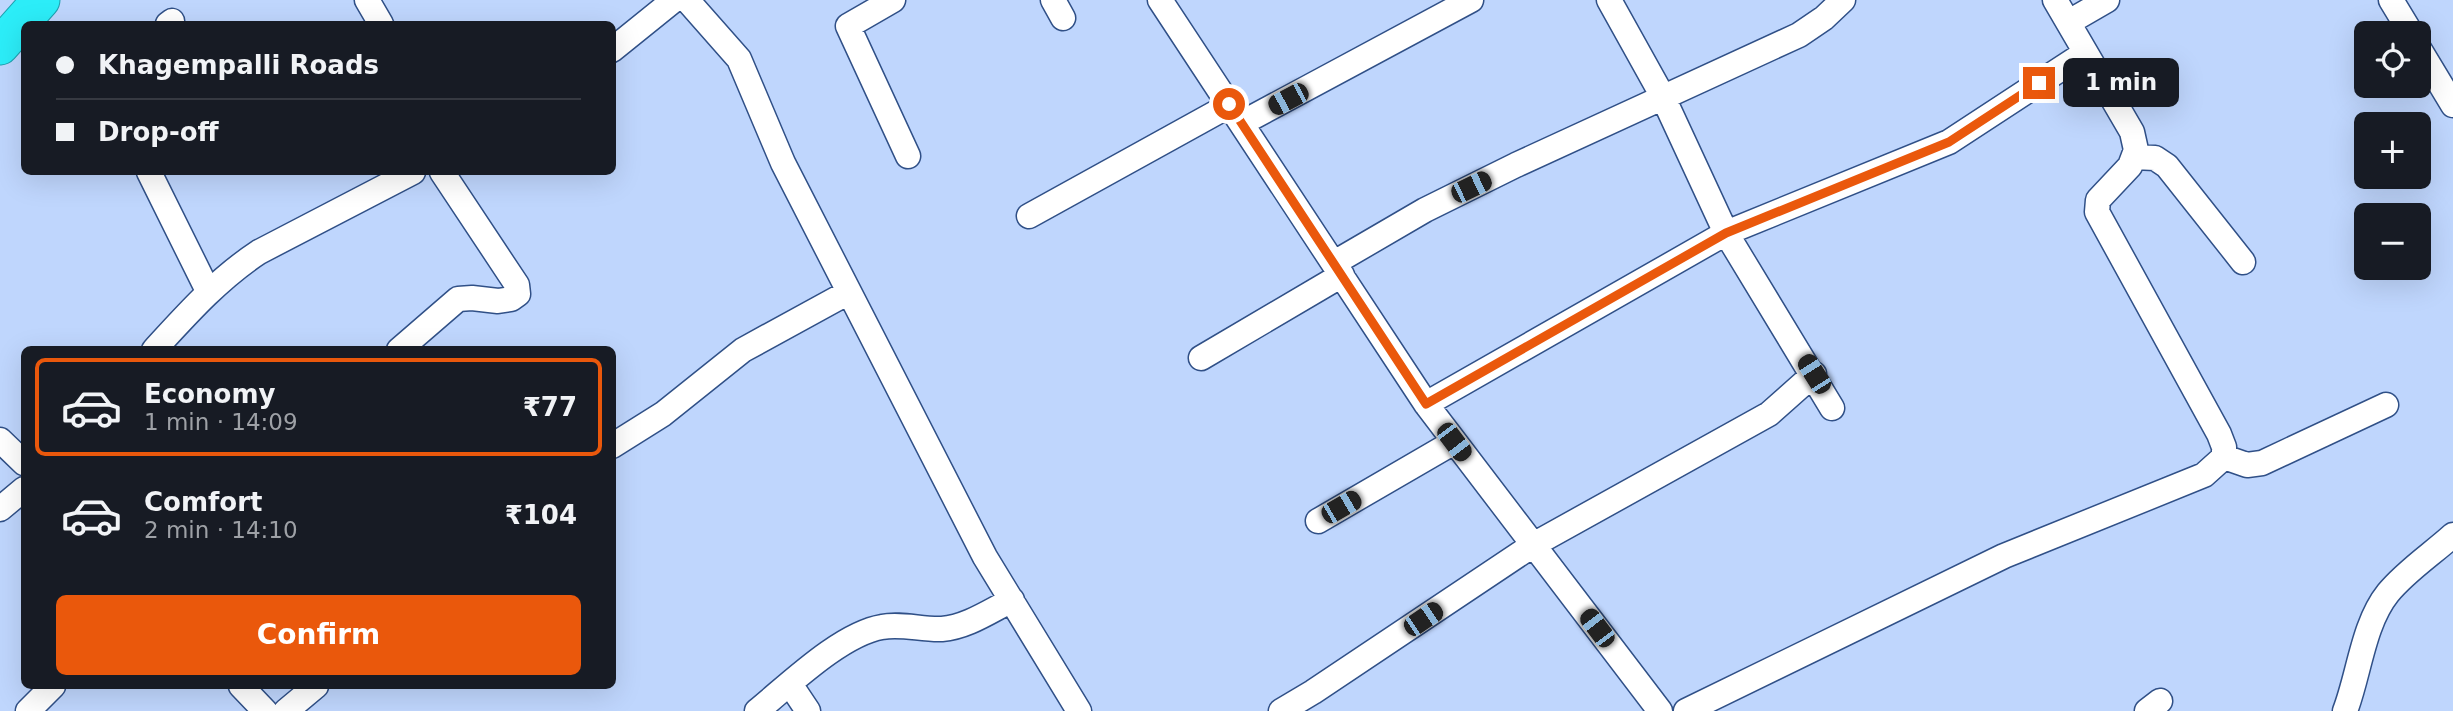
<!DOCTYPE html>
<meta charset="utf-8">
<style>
:root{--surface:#171b24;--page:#20242c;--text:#f1f3f6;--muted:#9ea1a6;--line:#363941;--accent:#ea580c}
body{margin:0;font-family:"DejaVu Sans",sans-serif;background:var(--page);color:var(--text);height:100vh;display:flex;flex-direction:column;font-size:26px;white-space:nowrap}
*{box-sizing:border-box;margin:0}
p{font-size:23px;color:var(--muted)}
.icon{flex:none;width:38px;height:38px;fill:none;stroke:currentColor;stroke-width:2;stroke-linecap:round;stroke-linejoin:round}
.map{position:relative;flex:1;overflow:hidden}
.details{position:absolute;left:21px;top:346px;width:595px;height:343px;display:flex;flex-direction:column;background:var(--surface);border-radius:10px;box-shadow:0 7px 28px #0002}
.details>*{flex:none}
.guide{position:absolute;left:21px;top:21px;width:595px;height:154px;border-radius:10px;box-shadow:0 7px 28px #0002;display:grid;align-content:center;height:154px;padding:0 35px;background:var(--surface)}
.tools{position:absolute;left:2354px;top:21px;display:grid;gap:14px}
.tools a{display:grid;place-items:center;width:77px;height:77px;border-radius:10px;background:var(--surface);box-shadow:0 7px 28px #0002;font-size:35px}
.end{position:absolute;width:32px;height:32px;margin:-16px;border:9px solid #ea580c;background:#fff;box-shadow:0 0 0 4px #fff}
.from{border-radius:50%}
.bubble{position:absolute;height:49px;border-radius:10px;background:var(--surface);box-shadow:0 7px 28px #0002;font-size:23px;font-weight:700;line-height:49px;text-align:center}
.car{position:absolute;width:21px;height:42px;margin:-21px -10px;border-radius:9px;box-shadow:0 0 5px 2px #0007;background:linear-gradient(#222 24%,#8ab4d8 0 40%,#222 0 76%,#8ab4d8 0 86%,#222 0)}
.guide b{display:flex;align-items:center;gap:24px;height:66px;font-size:26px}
.guide b+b{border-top:2px solid var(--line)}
.guide i{width:18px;height:18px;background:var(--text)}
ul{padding:12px 0 0;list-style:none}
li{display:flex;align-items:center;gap:21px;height:98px;margin:0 14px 10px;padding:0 21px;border:4px solid transparent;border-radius:10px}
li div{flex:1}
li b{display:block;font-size:26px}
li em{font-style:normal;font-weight:700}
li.current{border-color:var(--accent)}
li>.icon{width:63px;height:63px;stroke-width:1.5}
.primary-button{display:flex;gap:14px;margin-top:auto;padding:14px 35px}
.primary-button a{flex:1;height:80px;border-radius:10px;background:var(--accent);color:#fff;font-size:28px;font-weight:700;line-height:80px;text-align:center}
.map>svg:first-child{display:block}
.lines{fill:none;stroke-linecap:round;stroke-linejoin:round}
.minor-casing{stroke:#305087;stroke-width:27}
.highway-casing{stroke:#1e9fae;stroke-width:39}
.minor{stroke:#fff;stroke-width:24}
.highway{stroke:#2cedf8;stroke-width:37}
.route{stroke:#ea580c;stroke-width:9}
</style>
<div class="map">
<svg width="2453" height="711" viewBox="0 0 2453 711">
<rect width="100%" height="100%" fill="#bfd6fd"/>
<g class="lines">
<g class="minor-casing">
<path id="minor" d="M367,0L381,24
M687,0L739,59L783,163L985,557L1079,711
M893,0L848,26L908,156
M1053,0L1063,18
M1160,0L1426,404L1660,711
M1609,0L1663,97L1726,233L1832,408
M2391,0L2411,33
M2069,22L2107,0
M168,24L172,21
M2418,47L2453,105
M612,50L674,0
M1242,123L1471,0
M2134,157L2155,158L2167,166L2243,262
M149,172L208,291
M1029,216L1230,105
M1334,263L1425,210L1516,165L1799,35L1824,18L1843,0
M154,350C187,314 218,279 259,252L413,172
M399,350L458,299L472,298L498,301L511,299L518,294L517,285L442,172
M1201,358L1342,275
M1426,404L1726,233L1949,142L2085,53
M0,440L24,463
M612,446L663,414L743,350L849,292
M2224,457L2247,465L2262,463L2386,405
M0,509L24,489
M1318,521L1454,442
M790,684L808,711
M241,686L265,711
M28,711L53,686
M286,711L316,686
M757,711C790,684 841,634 882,627C901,623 922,630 942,629C967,627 990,611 1012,600
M1281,711L1313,692L1533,545L1769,414L1814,374
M1686,711L2004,556L2204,475L2224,457V447L2219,434L2097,212L2098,200L2130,166L2136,150L2132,132L2055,0
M2147,711L2160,701
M2345,711C2359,675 2363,624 2388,593C2406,571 2432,554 2453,535"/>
</g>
<g class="highway-casing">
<path id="highway" d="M0,46L41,0"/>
</g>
<use href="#minor" class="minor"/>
<use href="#highway" class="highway"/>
</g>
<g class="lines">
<path class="route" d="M1229,104L1426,404L1726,233L1949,142L2039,83"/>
</g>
</svg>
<div class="tools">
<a><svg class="icon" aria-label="locate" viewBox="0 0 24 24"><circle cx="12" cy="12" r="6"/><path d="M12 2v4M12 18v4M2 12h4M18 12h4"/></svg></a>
<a>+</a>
<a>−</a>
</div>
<i class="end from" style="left:1229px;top:104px"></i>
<i class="end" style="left:2039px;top:83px"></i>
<div class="bubble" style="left:2063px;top:58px;width:116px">1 min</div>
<i class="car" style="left:1288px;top:99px;rotate:242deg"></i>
<i class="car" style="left:1471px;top:187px;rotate:64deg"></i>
<i class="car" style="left:1814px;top:374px;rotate:328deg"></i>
<i class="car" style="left:1454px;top:442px;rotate:143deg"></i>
<i class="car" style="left:1341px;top:507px;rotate:60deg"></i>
<i class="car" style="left:1423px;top:619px;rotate:56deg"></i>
<i class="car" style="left:1597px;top:628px;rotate:323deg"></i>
<div class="guide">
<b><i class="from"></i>Khagempalli Roads</b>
<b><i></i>Drop-off</b>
</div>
<section class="details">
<ul>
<li class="current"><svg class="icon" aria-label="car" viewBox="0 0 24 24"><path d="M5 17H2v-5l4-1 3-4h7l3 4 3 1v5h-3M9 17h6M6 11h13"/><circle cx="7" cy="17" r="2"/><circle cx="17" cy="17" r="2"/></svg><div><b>Economy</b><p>1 min · 14:09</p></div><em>₹77</em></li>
<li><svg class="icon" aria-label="car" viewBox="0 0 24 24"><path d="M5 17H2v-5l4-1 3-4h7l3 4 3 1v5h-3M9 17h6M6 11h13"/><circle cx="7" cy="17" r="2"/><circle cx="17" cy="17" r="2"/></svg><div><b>Comfort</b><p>2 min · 14:10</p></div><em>₹104</em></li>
</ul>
<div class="primary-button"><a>Confirm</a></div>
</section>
</div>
